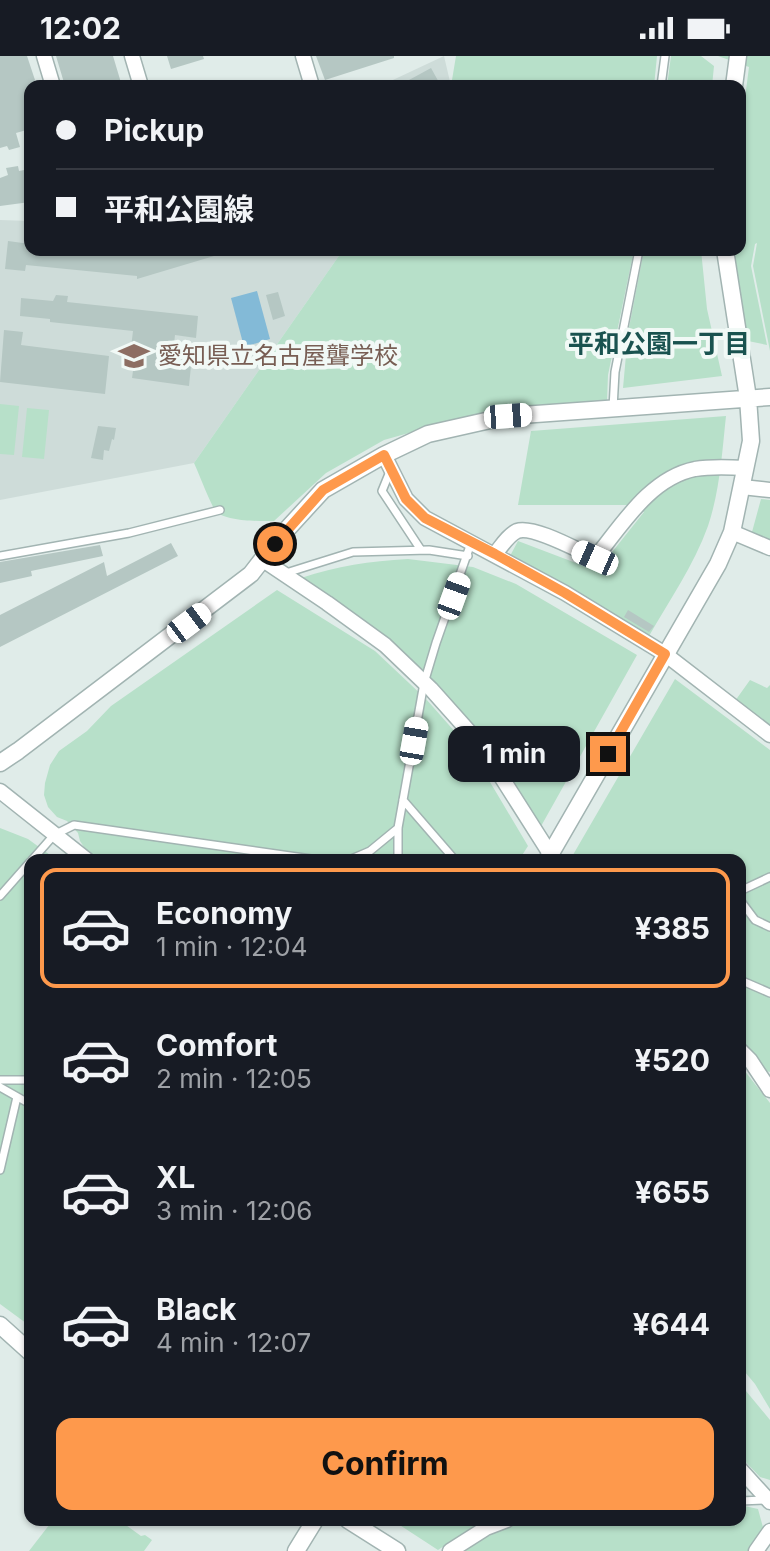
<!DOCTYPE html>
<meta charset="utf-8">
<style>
:root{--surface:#171b24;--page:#242831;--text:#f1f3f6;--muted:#9ea1a6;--line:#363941;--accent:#fe994c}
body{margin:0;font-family:Inter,"Noto Sans JP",sans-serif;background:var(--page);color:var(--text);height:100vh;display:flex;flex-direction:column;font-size:30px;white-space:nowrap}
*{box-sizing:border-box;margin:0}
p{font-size:26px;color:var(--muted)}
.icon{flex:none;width:44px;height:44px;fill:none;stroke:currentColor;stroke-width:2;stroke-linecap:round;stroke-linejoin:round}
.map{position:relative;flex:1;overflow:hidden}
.side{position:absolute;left:24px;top:798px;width:722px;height:672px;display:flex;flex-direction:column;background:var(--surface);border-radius:16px;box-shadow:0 2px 6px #0004}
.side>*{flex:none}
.hud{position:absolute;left:24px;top:24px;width:722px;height:176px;border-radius:16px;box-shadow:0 2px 6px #0004;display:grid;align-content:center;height:176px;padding:0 32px;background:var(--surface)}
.end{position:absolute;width:36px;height:36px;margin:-18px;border:10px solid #fe994c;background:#111;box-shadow:0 0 0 4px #111}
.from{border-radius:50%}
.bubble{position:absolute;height:56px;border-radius:16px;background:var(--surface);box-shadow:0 2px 6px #0004;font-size:26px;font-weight:700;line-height:56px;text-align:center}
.car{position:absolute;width:24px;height:48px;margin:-24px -12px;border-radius:10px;box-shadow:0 0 6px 2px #0007;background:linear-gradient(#fff 24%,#345 0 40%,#fff 0 76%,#345 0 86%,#fff 0)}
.hud b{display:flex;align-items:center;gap:28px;height:76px;font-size:30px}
.hud b+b{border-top:2px solid var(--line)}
.hud i{width:20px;height:20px;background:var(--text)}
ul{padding:14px 0 0;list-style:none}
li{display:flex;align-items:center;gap:24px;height:120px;margin:0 16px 12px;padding:0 16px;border:4px solid transparent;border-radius:16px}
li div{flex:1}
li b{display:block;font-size:30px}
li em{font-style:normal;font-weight:700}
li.selected{border-color:var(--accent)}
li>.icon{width:72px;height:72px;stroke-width:1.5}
.action{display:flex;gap:16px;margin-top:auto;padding:16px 32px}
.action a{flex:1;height:92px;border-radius:16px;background:var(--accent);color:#111;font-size:32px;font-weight:700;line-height:92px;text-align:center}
.status{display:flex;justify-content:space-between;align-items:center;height:56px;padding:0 40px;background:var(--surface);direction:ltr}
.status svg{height:22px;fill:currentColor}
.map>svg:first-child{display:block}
.built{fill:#cedcd9}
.green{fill:#b7e0c9}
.water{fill:#83bad7}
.building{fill:#b5c7c3}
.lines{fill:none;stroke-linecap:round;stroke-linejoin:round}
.service-casing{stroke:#a2b4b2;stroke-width:10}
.minor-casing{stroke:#a2b4b2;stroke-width:17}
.tertiary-casing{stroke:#a2b4b2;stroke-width:19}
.service{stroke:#fff;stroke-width:7}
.minor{stroke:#fff;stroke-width:14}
.tertiary{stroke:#fff;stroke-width:16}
.route{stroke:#fe994c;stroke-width:10}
.labels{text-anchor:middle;stroke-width:8;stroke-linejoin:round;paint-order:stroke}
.education-label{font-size:24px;fill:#785e54;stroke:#f1f9f6;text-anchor:start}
.neighbourhood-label{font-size:26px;font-weight:bold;fill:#19524f;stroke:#f1f9f6}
</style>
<div class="status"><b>12:02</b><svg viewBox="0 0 49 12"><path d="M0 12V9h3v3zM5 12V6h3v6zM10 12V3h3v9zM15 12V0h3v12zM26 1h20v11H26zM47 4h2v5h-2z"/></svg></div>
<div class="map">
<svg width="770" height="1495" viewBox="0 0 770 1495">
<rect width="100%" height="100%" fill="#e0ece9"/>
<path class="built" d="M444,0L451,30H380Z
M0,164L30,165V194H343L194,407L0,444Z"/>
<path class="green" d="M456,0H657L654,30H451Z
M671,0H701L714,10L712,30H667Z
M718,0H770V295L753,210L757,187L755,188L751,210L767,289L748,285L734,196V194H740V81L749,11Z
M343,194H634L608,319L607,345L514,351L430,371L384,384L326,417L274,465C260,465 226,466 216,455C211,450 198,415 194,407Z
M644,194H701L707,253L722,320L623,332L628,277Z
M0,348L19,350L14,399L0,398Z
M27,352L49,354L44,403L22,401Z
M726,360C722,397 720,434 708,470C694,509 669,545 649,580L570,532L510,500L518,485L597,515L644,456L630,449H518L531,375Z
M761,443L770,444V486L752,476Z
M408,503L473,511L516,528L637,599L540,772L489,692L301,522C338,510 369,505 408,503Z
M277,534L375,595L426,643L471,694L528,790L519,804L92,803L80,785L78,777L67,765L57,761L48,751L44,739L45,727L50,709L59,695L87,675L111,650Z
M675,623L770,694V1016L766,1015L740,986V804H570Z
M750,624L767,632L770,629V672L735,645Z
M0,772L28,783L57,804H30V1270L0,1248Z
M740,1009L770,1047V1353L755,1328L740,1310Z
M740,1318L746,1335L770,1364V1424L760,1421L740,1400Z
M740,1449L758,1453L764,1475L751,1495H464C496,1475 507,1467 545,1464H740Z
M53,1464H119L141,1480L145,1479L152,1484L144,1495H29Z
M392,1464H483L438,1494Z"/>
<path class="water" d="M257,235L270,283L244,291L231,242Z"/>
<path class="building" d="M0,0H27L37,30H30V73L16,77L20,91L9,94L7,90L0,92Z
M56,0H113L122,30H65Z
M167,0H203L204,3L171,13Z
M316,0H394V2L325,24Z
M431,12L441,30H398Z
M18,110L19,115L24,114L26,124L28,123L30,146L0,150V122L8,119L6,112Z
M8,185L30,188V194H80L131,198L132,196L146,197L157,194H223L224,197L137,223V220L26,209L25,215L5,213Z
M278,236L285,260L273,264L266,239Z
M56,239L68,240L67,246L198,260L196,282L175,279L172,307L191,310L189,330L132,322L134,308H129L133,275L50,266V263L20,260L21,242L53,245Z
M4,274L23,276L21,289L109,300L105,338L0,326Z
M98,370L116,372L114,384L112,383L109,395L104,394L103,404L91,402Z
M171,487L178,500L0,591V559L104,506L107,520Z
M100,489L103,500L31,515L32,520L0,527V506Z
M628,554L654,570L649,576L624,561Z"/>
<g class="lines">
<g class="service-casing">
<path id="service" d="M661,30L665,0
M613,352L615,316L639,194
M391,413L382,435L421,494
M0,500L129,477L220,454
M286,517L353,496L429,494L468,500
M403,744L455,804
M32,804L54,779L74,769L318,804
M349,804L370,795L398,772
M398,804V772L424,627L436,587L471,487
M740,835L770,821
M0,840L30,806
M740,844L755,864L770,871
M740,924L770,937
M0,1024H30
M0,1031L30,1048
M0,1114L17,1041
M740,1445L766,1444"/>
</g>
<g class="minor-casing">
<path id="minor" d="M44,0L53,30
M132,0L141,30
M303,0L312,30
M384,399L406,443L425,462L565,537L665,598L770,679
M742,431L770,434
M732,476L770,492
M495,498C501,491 508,479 517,475C533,469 579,495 595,502C622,469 650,422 695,413C712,410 729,411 745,412
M263,504L327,547L385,589L431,633L481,689L554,804
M0,735L87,804
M740,994L750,1004L770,1034
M740,1413L770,1446
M450,1495L486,1472L507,1464
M756,1495L770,1475"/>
</g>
<g class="tertiary-casing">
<path id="tertiary" d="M734,30L738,0
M0,707L18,695L251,518L279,482L323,434L384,399L428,378L508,360L770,341
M547,804L718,508L732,476L751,385L748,342L725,194
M0,1269L30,1296
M348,1464L397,1495
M296,1495L315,1464"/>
</g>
<use href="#service" class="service"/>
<use href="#minor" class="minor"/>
<use href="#tertiary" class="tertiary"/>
</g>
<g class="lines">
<path class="route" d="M275,488L323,434L384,399L406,443L425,462L495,498L565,537L665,598L608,698"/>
</g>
<defs>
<g id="school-bare" transform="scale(2.4)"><path d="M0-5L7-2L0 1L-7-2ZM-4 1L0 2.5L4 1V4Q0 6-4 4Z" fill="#8d6e63" stroke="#f1f9f6" stroke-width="2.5" paint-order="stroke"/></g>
</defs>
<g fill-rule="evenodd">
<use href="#school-bare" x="134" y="300"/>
</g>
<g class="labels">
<g class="education-label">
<text x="158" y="308">愛知県立名古屋聾学校</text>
</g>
<g class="neighbourhood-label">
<text x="659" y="297">平和公園一丁目</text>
</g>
</g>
</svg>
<i class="end from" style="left:275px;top:488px"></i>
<i class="end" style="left:608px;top:698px"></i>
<div class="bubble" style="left:448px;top:670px;width:132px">1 min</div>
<i class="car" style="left:508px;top:360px;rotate:86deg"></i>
<i class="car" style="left:595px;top:502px;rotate:294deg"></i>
<i class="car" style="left:454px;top:540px;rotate:20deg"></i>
<i class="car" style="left:189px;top:567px;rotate:53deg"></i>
<i class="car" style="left:414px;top:685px;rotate:10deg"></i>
<div class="hud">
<b><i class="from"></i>Pickup</b>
<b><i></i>平和公園線</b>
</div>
<section class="side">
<ul>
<li class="selected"><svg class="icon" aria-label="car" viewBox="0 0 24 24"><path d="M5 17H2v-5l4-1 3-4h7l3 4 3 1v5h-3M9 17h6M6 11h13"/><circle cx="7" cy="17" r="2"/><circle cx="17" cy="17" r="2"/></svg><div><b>Economy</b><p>1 min · 12:04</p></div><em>¥385</em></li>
<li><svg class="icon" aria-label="car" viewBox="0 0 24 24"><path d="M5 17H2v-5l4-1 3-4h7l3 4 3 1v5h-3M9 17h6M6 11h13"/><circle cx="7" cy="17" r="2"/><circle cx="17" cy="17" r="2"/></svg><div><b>Comfort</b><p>2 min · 12:05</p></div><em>¥520</em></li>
<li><svg class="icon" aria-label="car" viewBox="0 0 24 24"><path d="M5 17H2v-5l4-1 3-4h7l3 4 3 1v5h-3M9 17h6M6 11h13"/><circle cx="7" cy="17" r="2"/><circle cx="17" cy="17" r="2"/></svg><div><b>XL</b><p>3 min · 12:06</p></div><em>¥655</em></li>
<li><svg class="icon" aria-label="car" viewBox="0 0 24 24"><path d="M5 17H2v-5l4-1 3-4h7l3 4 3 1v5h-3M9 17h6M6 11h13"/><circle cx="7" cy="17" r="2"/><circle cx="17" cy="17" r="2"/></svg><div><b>Black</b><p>4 min · 12:07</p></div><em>¥644</em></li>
</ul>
<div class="action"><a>Confirm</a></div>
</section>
</div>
